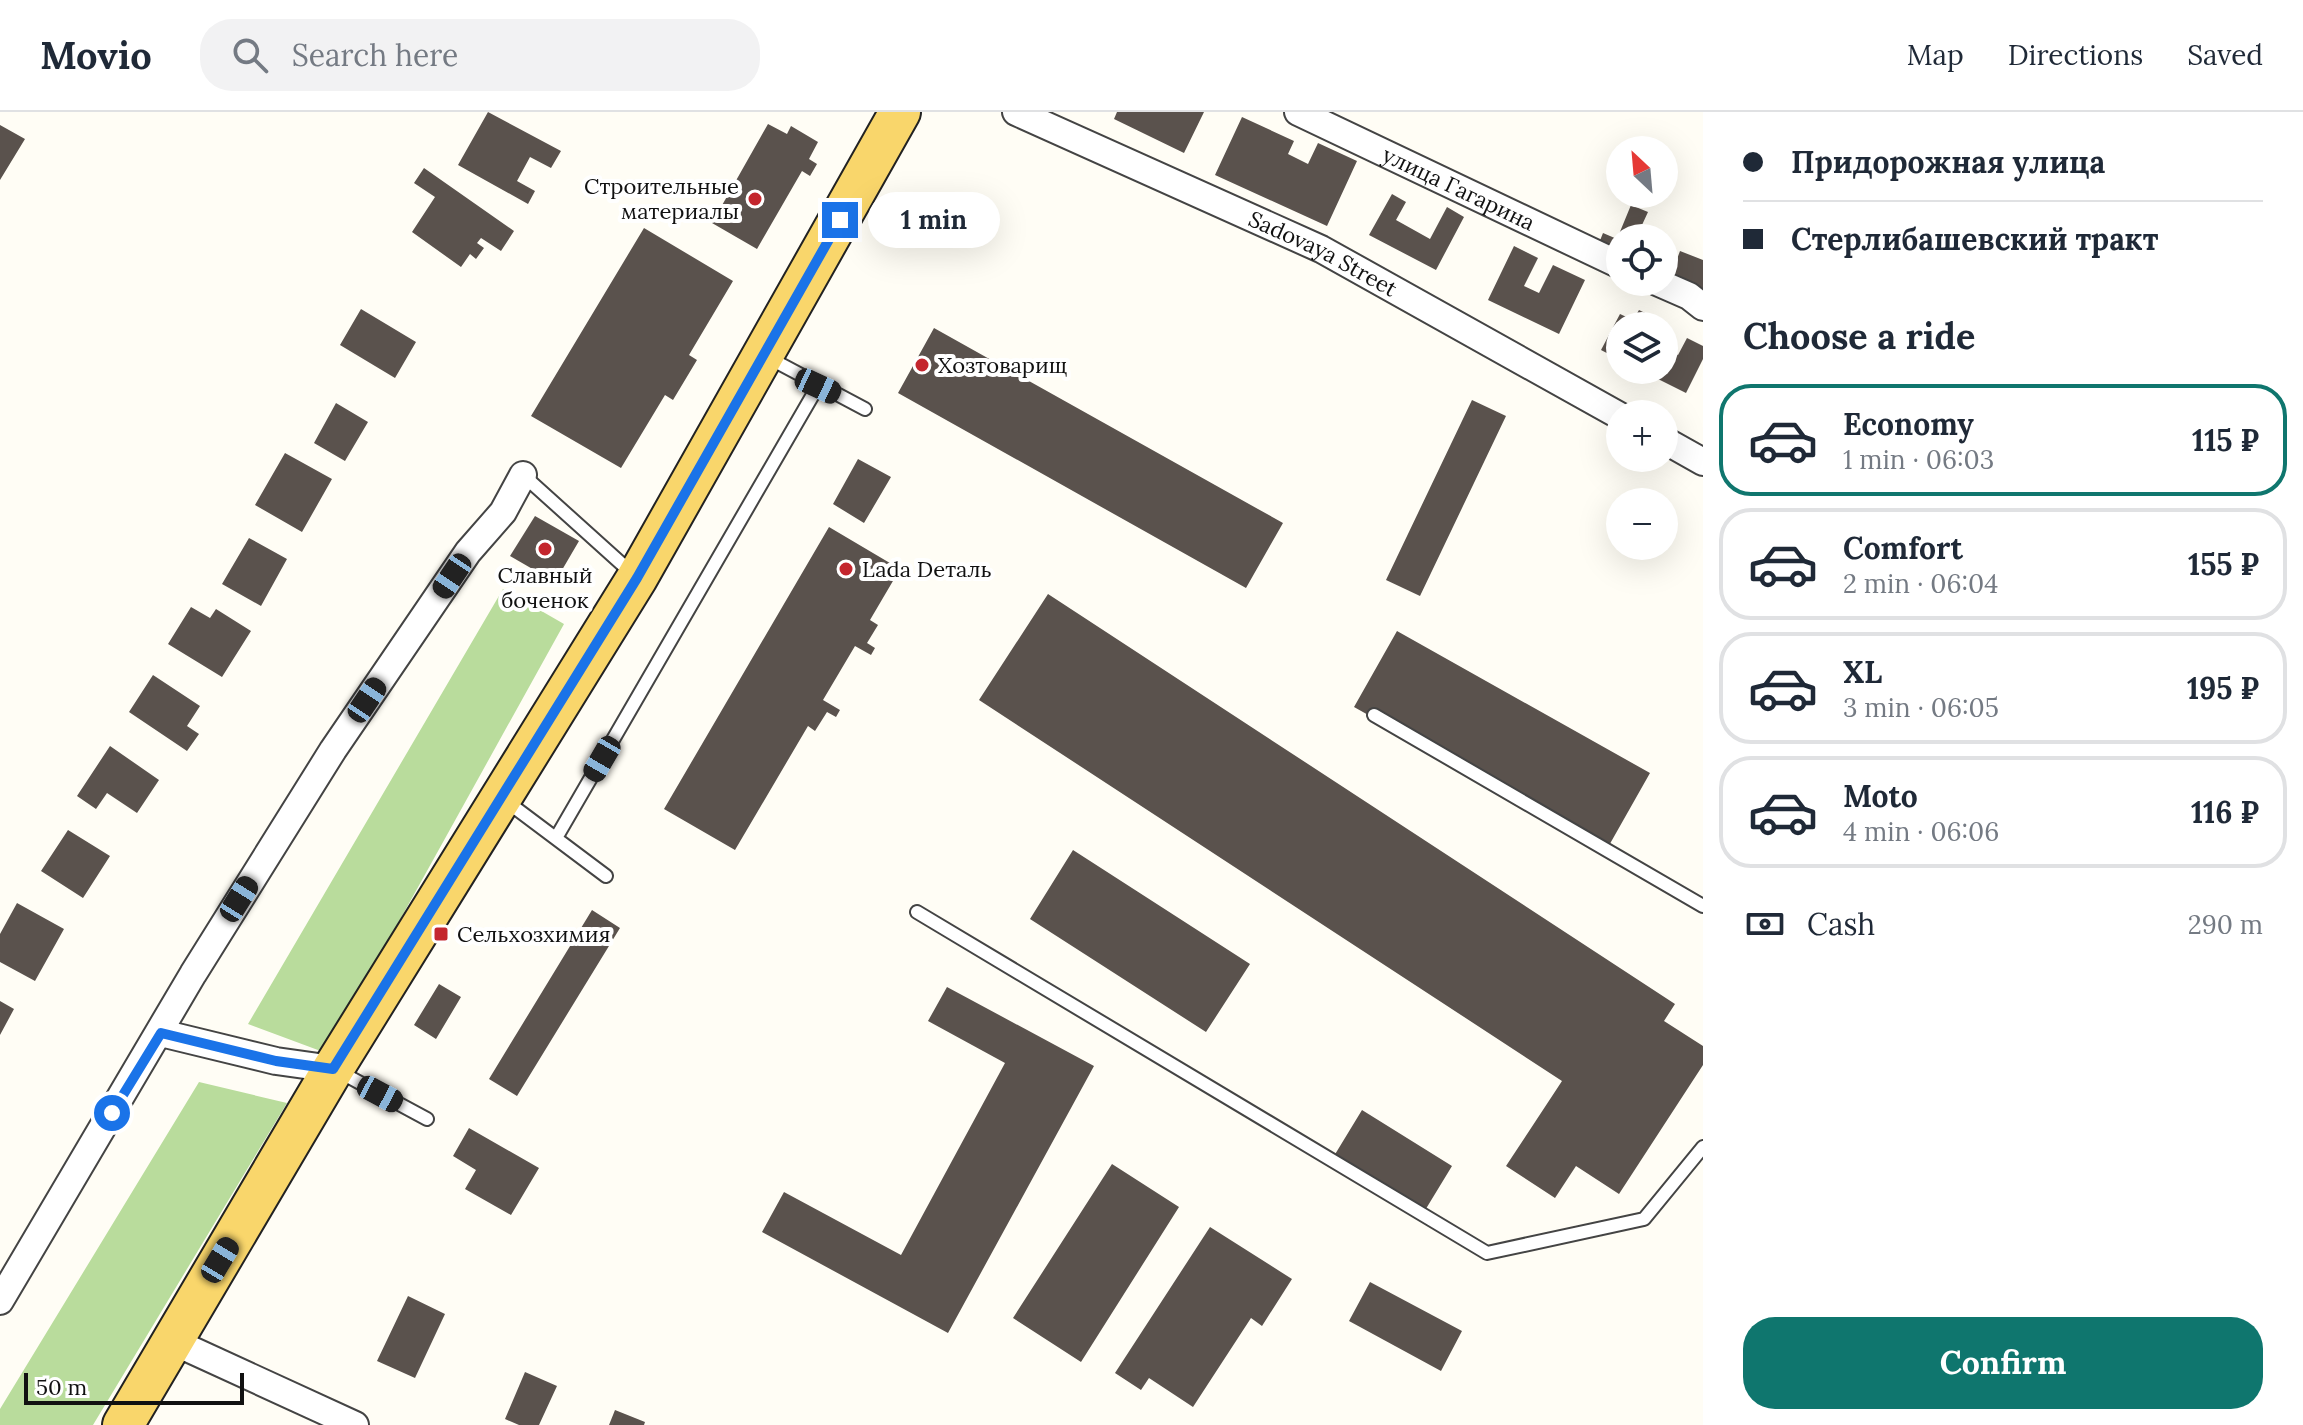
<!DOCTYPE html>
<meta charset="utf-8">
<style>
:root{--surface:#fff;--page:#f2f2f3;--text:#1f2937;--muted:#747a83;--line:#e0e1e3;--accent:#0f766e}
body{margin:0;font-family:Lora,serif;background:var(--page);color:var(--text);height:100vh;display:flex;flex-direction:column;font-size:30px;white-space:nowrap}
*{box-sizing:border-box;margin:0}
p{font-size:26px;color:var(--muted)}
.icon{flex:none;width:44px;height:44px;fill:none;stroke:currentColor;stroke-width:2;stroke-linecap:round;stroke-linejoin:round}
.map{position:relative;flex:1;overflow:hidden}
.sheet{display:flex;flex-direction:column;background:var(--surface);width:600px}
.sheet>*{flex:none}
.banner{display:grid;align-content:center;height:176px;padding:0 40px;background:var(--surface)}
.needle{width:52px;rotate:334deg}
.buttons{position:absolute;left:1606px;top:24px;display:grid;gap:16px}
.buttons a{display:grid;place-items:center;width:72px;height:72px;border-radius:50%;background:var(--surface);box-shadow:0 8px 32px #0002;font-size:40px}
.scale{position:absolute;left:24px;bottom:20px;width:220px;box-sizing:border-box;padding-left:8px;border:4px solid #111;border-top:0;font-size:22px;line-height:28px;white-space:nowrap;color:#111;-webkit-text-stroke:6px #fff;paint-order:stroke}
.end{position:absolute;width:36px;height:36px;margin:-18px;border:10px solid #1a73e8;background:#fff;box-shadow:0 0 0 4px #fff}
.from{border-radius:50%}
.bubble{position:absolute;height:56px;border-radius:28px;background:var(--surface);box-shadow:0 8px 32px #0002;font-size:26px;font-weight:700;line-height:56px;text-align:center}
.car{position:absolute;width:24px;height:48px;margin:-24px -12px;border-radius:10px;box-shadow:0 0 6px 2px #0007;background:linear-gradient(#222 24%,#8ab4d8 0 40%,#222 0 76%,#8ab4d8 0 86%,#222 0)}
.banner b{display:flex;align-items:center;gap:28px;height:76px;font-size:30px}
.banner b+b{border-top:2px solid var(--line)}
.banner i{width:20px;height:20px;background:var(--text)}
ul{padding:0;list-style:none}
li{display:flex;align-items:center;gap:24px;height:112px;margin:0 16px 12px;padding:0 24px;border:4px solid var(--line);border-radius:32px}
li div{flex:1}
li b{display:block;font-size:30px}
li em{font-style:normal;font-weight:700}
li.selected{border-color:var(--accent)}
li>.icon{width:72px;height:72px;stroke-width:1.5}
h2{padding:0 40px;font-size:36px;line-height:96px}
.pay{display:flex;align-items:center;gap:20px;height:88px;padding:0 40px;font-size:30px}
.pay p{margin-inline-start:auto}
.button{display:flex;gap:16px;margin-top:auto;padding:16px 40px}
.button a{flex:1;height:92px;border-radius:32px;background:var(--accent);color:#fff;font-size:32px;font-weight:700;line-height:92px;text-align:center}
header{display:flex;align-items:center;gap:48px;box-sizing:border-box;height:112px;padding:0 40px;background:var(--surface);border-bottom:2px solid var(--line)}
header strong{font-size:38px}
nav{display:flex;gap:44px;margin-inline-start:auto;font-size:28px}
.search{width:560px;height:72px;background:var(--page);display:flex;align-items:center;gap:20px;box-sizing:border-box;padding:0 28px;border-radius:32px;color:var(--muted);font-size:30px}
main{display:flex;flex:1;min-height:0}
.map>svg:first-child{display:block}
.forest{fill:#b9dc9c}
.building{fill:#5a524d}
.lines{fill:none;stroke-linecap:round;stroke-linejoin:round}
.service-casing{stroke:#444;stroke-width:16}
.minor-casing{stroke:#444;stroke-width:30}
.primary-casing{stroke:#222;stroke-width:44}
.service{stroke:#fff;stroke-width:12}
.minor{stroke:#fff;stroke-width:26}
.primary{stroke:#f9d66b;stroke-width:40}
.route{stroke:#1a73e8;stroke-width:10}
.poi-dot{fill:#c4262e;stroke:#fff;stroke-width:3}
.labels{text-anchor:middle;stroke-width:8;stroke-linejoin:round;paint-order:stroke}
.poi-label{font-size:22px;fill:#111;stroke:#fff;text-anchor:start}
.street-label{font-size:22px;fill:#111;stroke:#fff}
</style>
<header>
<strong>Movio</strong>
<div class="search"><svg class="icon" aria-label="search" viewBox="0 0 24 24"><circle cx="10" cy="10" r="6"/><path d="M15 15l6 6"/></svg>Search here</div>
<nav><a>Map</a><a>Directions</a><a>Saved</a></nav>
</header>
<main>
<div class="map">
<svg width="1703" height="1313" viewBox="0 0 1703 1313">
<rect width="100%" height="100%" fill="#fffdf5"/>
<path class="forest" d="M503,477L564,512L326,941L248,912Z
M199,970L287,991L93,1313H0V1297Z"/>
<path class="building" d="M488,0L561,39L551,56L530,45L517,69L535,79L528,92L458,53Z
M1117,0H1204L1184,41L1114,7Z
M1242,5L1294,29L1288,42L1308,52L1318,31L1357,49L1327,114L1215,63Z
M768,12L787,22L791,14L818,30L809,47L817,52L810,64L802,59L757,137L712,111Z
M0,13L25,27L0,68Z
M424,56L514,119L501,139L481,126L477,131L484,136L476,147L470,142L461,155L412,120L435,85L414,71Z
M1392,82L1406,90L1396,108L1430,127L1447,95L1464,105L1436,158L1369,123Z
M1631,93L1648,100L1636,126H1620V147L1597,136L1603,121L1617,127Z
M644,116L733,169L689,243L697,248L673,288L665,283L621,356L531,304Z
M1514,134L1538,146L1524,174L1539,181L1553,153L1585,168L1559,222L1488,188Z
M1680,139L1703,148V178L1670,166Z
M361,197L416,230L395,266L340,233Z
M1639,198L1655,206L1651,214H1620V248L1601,238L1620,202L1633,208Z
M934,216L1283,411L1246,476L898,281Z
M1687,226L1703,234V247L1686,281L1640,258H1664V236L1678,243Z
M1472,288L1506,304L1420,484L1386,468Z
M336,291L368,310L345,349L314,331Z
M285,341L332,367L302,420L255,393Z
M858,347L891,365L864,411L833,392Z
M535,404L579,429L555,470L510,444Z
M829,415L900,457L870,508L878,513L867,531L875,536L871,543L855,534L823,588L840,598L836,605L827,600L815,619L808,614L735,738L664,697Z
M249,426L287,447L261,494L222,472Z
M1048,482L1675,892L1664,909L1703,934V953L1619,1082L1576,1054L1555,1086L1506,1054L1562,969L979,588Z
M191,495L210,506L216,497L251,519L222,565L168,532Z
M1397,519L1650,661L1607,737L1354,595Z
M153,563L200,594L187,614L199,622L187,639L129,600Z
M110,634L159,668L137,701L107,681L96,697L77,684Z
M68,718L110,744L83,786L41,759Z
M1073,738L1250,852L1206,920L1030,807Z
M17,791L64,817L35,869L0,850V822Z
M592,798L620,816L517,984L489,967Z
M439,872L461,885L436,927L414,913Z
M947,875L1094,954L948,1221L762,1120L784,1080L901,1143L1005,951L928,909Z
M0,889L14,897L0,923Z
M1362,998L1452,1054L1424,1100L1334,1044Z
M469,1016L539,1056L511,1103L465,1077L476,1058L453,1044Z
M1112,1052L1179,1095L1081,1250L1013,1206Z
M1210,1115L1292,1167L1262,1214L1251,1206L1193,1295L1149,1266L1141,1278L1115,1261Z
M1370,1170L1462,1219L1441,1259L1349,1209Z
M408,1184L445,1202L415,1266L377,1249Z
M525,1260L557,1274L539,1313H519L505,1307Z
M615,1298L645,1310L644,1313H609Z"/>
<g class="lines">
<g class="service-casing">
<path id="service" d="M769,246L865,297
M523,363L634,463
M1374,603L1703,794
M506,689L606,764
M556,726L818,274
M917,800L1487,1141L1644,1107L1703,1035
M338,959L427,1007"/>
</g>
<g class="minor-casing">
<g id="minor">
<path id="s1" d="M1016,0L1321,137L1620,304"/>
<path id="s2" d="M1298,0L1620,153"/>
<path d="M1657,170L1689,184L1703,195"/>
<path d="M1664,328L1703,350"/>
<path d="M161,921L276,949L333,957"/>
<path d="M0,1189L193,862L333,638L468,440L503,400L523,363"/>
<path d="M172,1229L355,1313"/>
</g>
</g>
<g class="primary-casing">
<path id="primary" d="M123,1313L333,957L637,466L900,0"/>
</g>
<use href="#service" class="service"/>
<use href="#minor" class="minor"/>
<use href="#primary" class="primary"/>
</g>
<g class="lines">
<path class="route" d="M112,1001L161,921L276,949L333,957L637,466L840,108"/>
</g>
<g class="poi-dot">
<circle cx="755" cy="87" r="8"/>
<circle cx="922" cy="253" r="8"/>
<circle cx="545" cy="437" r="8"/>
<circle cx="846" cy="457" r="8"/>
<rect x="433" y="814" width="16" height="16" rx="4"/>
</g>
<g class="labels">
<g class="poi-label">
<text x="739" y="82" text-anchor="end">Строительные<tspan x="739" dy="25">материалы</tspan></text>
<text x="938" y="261">Хозтоварищ</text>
<text x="862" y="465">Lada Dеталь</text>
<text x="545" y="471" text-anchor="middle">Славный<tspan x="545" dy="25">боченок</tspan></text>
<text x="457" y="830">Сельхозхимия</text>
</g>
<g class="street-label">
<text dy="8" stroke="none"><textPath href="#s2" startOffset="178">улица Гагарина</textPath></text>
<text dy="8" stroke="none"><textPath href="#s1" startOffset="338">Sadovaya Street</textPath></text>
</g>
</g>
</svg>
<div class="buttons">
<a><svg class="needle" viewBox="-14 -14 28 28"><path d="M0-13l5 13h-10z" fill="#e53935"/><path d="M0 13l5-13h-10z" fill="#747a83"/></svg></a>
<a><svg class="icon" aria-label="locate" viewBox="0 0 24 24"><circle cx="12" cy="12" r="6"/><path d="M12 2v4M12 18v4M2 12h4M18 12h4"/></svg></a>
<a><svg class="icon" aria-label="layers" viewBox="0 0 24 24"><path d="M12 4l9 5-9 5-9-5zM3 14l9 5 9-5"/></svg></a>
<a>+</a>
<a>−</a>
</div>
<div class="scale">50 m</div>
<i class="end from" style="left:112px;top:1001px"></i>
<i class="end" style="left:840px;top:108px"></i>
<div class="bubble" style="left:868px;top:80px;width:132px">1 min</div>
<i class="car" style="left:818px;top:274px;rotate:115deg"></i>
<i class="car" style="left:452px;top:464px;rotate:214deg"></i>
<i class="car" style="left:367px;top:588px;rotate:34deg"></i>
<i class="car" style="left:602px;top:647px;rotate:210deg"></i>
<i class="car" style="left:239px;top:787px;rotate:32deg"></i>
<i class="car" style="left:380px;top:982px;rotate:118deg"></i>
<i class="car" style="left:220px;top:1148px;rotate:31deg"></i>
</div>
<section class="sheet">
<div class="banner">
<b><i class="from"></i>Придорожная улица</b>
<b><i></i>Стерлибашевский тракт</b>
</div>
<h2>Choose a ride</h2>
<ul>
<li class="selected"><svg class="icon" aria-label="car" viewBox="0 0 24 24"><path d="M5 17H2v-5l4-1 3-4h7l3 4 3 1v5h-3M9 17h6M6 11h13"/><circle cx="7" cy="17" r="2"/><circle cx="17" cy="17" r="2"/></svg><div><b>Economy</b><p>1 min · 06:03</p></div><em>115 ₽</em></li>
<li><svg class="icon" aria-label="car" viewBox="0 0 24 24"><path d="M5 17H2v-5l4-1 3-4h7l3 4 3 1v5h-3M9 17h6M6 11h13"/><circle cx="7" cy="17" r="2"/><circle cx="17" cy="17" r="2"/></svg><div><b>Comfort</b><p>2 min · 06:04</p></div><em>155 ₽</em></li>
<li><svg class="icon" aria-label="car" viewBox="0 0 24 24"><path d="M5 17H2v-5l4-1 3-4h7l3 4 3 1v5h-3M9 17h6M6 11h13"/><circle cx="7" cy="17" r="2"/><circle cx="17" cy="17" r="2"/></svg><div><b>XL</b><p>3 min · 06:05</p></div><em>195 ₽</em></li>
<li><svg class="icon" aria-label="car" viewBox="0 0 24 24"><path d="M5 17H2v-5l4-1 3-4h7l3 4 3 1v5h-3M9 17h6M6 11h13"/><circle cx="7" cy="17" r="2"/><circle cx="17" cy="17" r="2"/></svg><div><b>Moto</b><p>4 min · 06:06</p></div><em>116 ₽</em></li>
</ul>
<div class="pay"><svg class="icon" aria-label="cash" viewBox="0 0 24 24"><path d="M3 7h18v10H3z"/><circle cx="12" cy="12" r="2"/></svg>Cash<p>290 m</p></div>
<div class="button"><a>Confirm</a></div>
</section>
</main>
